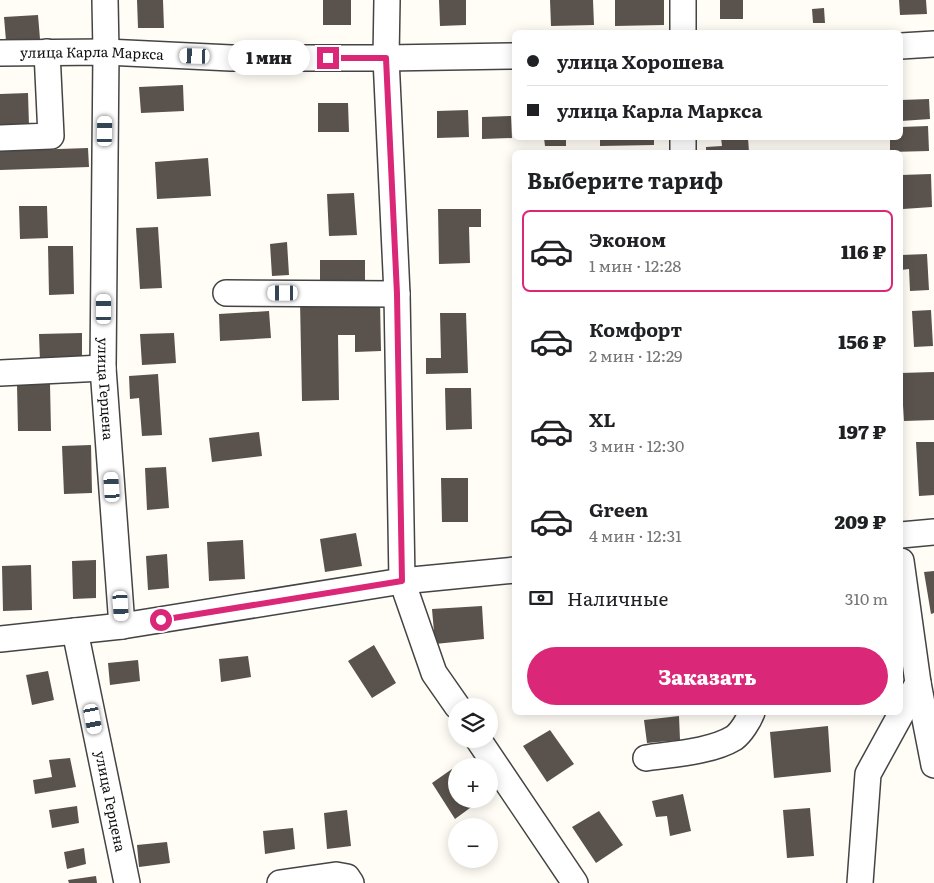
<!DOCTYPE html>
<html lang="ru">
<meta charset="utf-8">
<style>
:root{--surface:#fff;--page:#f2f2f2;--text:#202124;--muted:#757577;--line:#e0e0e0;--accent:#db2777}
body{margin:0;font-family:Literata,serif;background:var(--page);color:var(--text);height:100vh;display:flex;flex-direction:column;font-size:19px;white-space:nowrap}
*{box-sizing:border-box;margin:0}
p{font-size:16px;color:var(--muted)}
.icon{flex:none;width:28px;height:28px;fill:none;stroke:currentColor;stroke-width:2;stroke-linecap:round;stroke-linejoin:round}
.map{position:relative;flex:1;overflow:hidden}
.sheet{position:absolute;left:512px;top:150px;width:391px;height:565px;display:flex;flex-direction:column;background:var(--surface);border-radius:8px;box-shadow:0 2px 12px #0003}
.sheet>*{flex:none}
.banner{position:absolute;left:512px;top:30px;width:391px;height:110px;border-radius:8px;box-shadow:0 2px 12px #0003;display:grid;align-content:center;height:110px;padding:0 15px;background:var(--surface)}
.tools{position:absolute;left:448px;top:698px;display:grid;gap:10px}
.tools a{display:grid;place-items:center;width:50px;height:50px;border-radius:50%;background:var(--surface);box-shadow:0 2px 12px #0003;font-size:25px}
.end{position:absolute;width:22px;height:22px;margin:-11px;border:6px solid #db2777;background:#fff;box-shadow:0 0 0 2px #fff}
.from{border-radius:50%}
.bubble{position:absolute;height:35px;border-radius:18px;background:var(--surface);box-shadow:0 2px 12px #0003;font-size:16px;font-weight:800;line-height:35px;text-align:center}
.car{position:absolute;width:15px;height:30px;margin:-15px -8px;border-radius:6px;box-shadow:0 0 4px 1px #0007;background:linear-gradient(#fff 24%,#345 0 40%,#fff 0 76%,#345 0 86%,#fff 0)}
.banner b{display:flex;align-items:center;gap:18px;height:48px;font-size:19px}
.banner b+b{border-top:1px solid var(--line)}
.banner i{width:12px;height:12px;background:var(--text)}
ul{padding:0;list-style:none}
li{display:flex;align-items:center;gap:15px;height:82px;margin:0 10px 8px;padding:0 5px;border:2px solid transparent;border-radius:8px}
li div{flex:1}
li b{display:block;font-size:19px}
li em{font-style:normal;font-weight:800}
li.current{border-color:var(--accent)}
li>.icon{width:45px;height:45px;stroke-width:1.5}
h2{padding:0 15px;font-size:22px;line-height:60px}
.pay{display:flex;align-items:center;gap:12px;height:55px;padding:0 15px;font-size:19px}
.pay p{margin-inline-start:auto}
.action{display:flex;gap:10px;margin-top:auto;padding:10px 15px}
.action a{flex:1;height:58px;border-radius:30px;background:var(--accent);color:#fff;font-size:20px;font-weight:800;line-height:58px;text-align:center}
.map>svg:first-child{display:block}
.building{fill:#5a524d}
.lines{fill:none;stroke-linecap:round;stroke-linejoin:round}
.minor-casing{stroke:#444;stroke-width:28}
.minor{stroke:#fff;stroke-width:25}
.route{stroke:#db2777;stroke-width:6}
.labels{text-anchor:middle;stroke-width:5;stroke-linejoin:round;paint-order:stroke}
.street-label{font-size:14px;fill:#111;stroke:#fff}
</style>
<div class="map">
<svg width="934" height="883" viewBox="0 0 934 883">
<rect width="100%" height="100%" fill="#fffdf5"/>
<path class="building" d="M137,0H163L164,28H138Z
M323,0H351V25H323Z
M439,0H466V25L440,26Z
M550,0H593L594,25L551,26Z
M615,0H664V25L615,26Z
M720,0H743V19H720Z
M899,0H926L927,14L900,15Z
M824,8L825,23H813L812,9Z
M38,15L40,39L6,41L4,17Z
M183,85L184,111L141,113L139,87Z
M28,93L29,126L0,127V94Z
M929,99L930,119L901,121V100Z
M318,103H348L349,132H318Z
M468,110L469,137L437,138V111Z
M511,116L512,138L482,139V117Z
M928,126L929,151L890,152V138H901V127Z
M544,138H566V146H545Z
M600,138H654V145L600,146Z
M721,138H748L749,152H706V147L722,146Z
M88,148L89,167L0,170V151Z
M208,158L211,196L157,199L155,162Z
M931,174L932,207L903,209L901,175Z
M354,193L357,235L329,236L327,194Z
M19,206H47L48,238L20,239Z
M438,209H481V227H469L470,263L439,264Z
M158,227L162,288L140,289L136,228Z
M287,242L289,275L272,276L270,244Z
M48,246H73L74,294L49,295Z
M927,254L929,290L910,291L909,269L901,270V255Z
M320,260H365V285L320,286Z
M380,300L381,351L355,352V335H338L339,400L302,401L300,301Z
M931,310L933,346L914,347L912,311Z
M269,311L271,338L220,341L219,314Z
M440,313H466L468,373L426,374V358H441Z
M82,333V361L40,362L39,334Z
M174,333L176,363L142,365L140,334Z
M934,372V420L904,421L901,373Z
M158,374L162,435L142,436L139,398L130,399L129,376Z
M50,384L51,431H18L17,385Z
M445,388H471L472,429L446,430Z
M259,432L262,456L212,462L209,438Z
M916,442H934V495L919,496Z
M91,445L92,493L64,494L62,446Z
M166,467L169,508L147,510L145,468Z
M441,478H468V522H442Z
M356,533L362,566L325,572L320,539Z
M243,540L245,579L209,581L207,542Z
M167,554L169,588L148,590L146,556Z
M96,560V598L73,599L72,561Z
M31,565L32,610L3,611L2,566Z
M934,571V613L931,614L924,572Z
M482,606L484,639L435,644L432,609Z
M374,645L396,683L372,698L348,661Z
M248,656L251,677L221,682L219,659Z
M138,660L140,681L110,685L108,663Z
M48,671L54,700L32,705L26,675Z
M679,716L680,740L647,743L644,720Z
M828,726L831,772L774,778L770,732Z
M550,730L574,764L547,782L523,746Z
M70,758L76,787L35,794L33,780L52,777L49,760Z
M452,769L456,776V799H471L474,805L455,819L432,783Z
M683,794L691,831L670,836L667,816L656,817L652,801Z
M77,806L79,823L52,828L49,810Z
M810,808L814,856L787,858L783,810Z
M347,810L351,846L327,849L324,813Z
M599,811L623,845L596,863L572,827Z
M293,828L295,849L265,854L263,831Z
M167,842L170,863L139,867L137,845Z
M84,848L86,864L67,869L64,852Z
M96,876L97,883H69L68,880Z"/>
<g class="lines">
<g class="minor-casing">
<g id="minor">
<path id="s1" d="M105,0L106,52L103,368L122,626"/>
<path d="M387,0L386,58L397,294L402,581L434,673L457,706"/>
<path d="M683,32V0"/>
<path d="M901,46L934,44"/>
<path id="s2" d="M0,53L106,52L231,58H386L515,56"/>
<path d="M0,138L51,136L47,52"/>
<path d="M683,138V152"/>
<path d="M226,293L397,294"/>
<path d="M0,373L103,368"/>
<path d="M901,535L934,532"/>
<path d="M901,561L918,683L934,765"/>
<path id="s3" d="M75,631L127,883"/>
<path d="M0,639L122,626L402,581L515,570"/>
<path d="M478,739L575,883"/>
<path d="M646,758C672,754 711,752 734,738C741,733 749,720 752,712"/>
<path d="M280,883L336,875L347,877L351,883"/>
<path d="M860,883L868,774L918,683"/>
</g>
</g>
<use href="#minor" class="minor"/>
</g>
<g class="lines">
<path class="route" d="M161,620L402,581L397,294L386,58H328"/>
</g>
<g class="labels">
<g class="street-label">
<text dy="5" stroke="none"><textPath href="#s2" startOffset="92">улица Карла Маркса</textPath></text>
<text dy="5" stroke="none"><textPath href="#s1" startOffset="389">улица Герцена</textPath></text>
<text dy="5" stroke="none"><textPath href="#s3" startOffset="174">улица Герцена</textPath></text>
</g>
</g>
</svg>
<div class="tools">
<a><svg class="icon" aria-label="layers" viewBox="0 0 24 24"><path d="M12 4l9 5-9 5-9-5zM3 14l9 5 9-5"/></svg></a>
<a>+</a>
<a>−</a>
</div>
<i class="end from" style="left:161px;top:620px"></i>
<i class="end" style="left:328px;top:58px"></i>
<div class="bubble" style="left:228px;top:40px;width:82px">1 мин</div>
<i class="car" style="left:195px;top:56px;rotate:272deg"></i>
<i class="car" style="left:105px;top:131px;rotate:1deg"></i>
<i class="car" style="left:283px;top:293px;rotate:270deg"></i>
<i class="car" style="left:104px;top:309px;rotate:0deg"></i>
<i class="car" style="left:112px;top:487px;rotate:356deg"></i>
<i class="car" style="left:121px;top:606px;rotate:176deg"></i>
<i class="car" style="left:93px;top:719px;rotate:169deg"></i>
<div class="banner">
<b><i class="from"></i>улица Хорошева</b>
<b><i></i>улица Карла Маркса</b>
</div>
<section class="sheet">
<h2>Выберите тариф</h2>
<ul>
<li class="current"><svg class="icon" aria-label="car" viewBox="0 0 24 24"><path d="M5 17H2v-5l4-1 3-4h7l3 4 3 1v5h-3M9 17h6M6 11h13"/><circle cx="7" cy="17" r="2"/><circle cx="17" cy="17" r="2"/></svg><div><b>Эконом</b><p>1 мин · 12:28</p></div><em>116 ₽</em></li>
<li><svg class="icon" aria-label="car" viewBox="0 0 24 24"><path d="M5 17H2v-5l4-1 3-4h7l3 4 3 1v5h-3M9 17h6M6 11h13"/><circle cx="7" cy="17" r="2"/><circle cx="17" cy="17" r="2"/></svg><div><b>Комфорт</b><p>2 мин · 12:29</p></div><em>156 ₽</em></li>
<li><svg class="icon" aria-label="car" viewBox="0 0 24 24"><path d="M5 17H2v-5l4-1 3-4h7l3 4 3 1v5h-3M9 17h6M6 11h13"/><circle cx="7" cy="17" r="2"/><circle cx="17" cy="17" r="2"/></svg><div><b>XL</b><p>3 мин · 12:30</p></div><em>197 ₽</em></li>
<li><svg class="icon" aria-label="car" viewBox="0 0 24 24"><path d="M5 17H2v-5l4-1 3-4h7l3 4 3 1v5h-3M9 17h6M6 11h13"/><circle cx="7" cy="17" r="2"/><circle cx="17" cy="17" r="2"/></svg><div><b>Green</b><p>4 мин · 12:31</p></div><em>209 ₽</em></li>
</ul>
<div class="pay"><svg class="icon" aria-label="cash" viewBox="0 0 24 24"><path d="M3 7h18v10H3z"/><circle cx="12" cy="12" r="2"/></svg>Наличные<p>310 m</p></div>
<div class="action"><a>Заказать</a></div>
</section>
</div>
